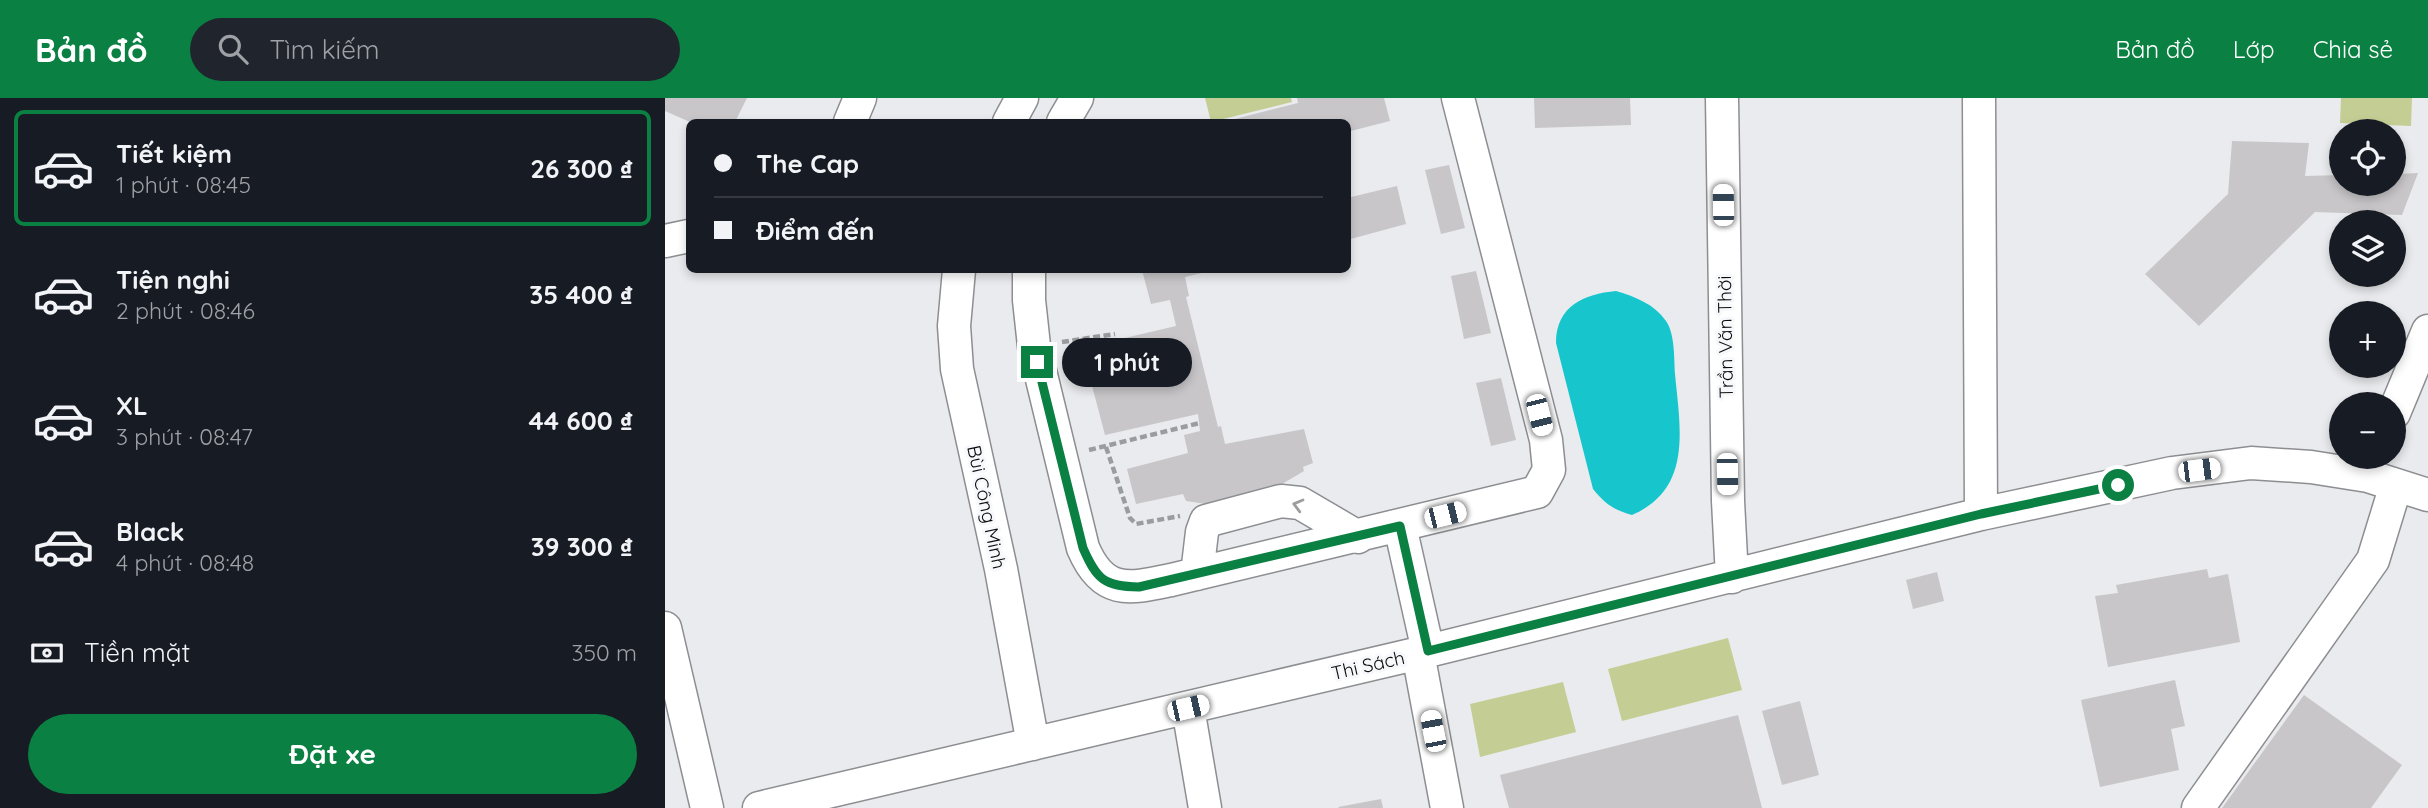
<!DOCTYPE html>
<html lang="vi">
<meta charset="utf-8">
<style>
:root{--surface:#171b24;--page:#20242c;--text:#f1f3f6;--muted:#9ea1a6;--line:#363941;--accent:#0b8043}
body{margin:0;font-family:Quicksand,sans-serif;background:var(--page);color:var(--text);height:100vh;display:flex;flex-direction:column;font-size:26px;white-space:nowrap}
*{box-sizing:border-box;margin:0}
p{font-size:23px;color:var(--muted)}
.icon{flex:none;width:38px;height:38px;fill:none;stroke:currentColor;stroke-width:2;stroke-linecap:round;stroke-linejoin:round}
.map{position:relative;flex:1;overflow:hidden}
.drawer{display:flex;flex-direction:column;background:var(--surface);width:665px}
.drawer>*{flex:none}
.hud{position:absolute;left:21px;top:21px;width:665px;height:154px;border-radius:10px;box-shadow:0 4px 10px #0003;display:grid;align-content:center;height:154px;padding:0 28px;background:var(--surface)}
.tools{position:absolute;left:1664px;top:21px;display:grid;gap:14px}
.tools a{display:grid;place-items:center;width:77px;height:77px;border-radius:50%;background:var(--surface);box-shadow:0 4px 10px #0003;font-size:35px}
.end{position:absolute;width:32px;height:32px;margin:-16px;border:9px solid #0b8043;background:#fff;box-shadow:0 0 0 4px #fff}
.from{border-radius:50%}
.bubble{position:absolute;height:49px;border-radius:24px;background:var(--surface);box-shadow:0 4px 10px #0003;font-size:23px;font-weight:700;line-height:49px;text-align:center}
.car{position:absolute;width:21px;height:42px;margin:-21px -10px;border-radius:9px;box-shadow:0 0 5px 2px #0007;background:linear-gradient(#fff 24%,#345 0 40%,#fff 0 76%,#345 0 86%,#fff 0)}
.hud b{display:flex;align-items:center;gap:24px;height:66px;font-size:26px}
.hud b+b{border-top:2px solid var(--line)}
.hud i{width:18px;height:18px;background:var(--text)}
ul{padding:12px 0 0;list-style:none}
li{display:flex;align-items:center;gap:21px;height:116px;margin:0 14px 10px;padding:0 14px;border:4px solid transparent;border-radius:10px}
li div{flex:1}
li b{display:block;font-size:26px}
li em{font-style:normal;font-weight:700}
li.selected{border-color:var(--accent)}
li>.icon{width:63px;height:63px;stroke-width:1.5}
.pay{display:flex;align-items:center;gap:18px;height:77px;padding:0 28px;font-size:26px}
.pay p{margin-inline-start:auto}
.primary-button{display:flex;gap:14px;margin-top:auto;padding:14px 28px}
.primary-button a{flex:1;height:80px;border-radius:42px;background:var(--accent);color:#fff;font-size:28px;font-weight:700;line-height:80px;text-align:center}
header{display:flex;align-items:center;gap:42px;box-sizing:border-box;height:98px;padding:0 35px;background:var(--accent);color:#fff}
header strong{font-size:33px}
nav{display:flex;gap:38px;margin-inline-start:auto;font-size:24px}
.search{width:490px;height:63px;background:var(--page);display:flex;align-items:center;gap:18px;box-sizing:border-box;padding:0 24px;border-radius:38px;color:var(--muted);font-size:26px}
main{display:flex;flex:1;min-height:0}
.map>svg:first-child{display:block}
.green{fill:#c4ce94}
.water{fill:#17c6cd}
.building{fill:#c8c6c8}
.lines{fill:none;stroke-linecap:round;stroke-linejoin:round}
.minor-casing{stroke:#8d8e91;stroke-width:35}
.path{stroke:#9b9c9e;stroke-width:4.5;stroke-dasharray:7 3.5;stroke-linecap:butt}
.minor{stroke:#fff;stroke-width:32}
.oneway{stroke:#9e9e9e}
.route{stroke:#0b8043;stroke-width:9}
.labels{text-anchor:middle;stroke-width:6;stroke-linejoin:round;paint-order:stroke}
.street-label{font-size:19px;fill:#0c0c0d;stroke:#f7f8fb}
</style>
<header>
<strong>Bản đồ</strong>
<div class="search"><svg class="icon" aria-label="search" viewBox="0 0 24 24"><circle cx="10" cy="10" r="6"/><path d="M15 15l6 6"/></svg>Tìm kiếm</div>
<nav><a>Bản đồ</a><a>Lớp</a><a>Chia sẻ</a></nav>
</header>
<main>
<section class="drawer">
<ul>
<li class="selected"><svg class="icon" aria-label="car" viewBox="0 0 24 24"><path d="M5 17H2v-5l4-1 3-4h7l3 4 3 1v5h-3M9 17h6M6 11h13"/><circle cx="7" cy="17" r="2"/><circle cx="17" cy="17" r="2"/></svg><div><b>Tiết kiệm</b><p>1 phút · 08:45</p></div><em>26 300 ₫</em></li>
<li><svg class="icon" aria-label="car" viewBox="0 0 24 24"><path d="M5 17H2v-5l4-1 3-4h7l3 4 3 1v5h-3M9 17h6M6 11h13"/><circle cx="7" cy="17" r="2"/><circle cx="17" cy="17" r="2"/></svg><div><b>Tiện nghi</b><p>2 phút · 08:46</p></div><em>35 400 ₫</em></li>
<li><svg class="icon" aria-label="car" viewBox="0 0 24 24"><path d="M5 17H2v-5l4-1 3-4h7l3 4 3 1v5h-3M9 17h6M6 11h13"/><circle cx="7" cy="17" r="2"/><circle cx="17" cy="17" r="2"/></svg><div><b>XL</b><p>3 phút · 08:47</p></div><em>44 600 ₫</em></li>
<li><svg class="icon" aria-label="car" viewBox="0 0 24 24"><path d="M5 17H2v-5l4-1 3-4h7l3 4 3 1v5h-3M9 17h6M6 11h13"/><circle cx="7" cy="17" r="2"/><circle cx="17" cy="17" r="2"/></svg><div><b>Black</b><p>4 phút · 08:48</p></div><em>39 300 ₫</em></li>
</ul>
<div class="pay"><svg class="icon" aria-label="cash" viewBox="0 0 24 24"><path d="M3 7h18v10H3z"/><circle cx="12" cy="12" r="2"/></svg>Tiền mặt<p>350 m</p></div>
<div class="primary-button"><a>Đặt xe</a></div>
</section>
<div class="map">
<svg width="1763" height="710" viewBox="0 0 1763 710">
<rect width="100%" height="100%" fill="#eaebee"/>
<path class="green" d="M540,0H626L627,4L546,24Z
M1676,0H1747L1746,28L1675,25Z
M1063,540L1077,592L957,623L943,571Z
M898,584L911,634L815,659L805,606Z"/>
<path class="water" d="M951,193C971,199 989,206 1001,223C1010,236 1009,260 1010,276C1015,330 1028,391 967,417C949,412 940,406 928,391L891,245C891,208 919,196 951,193Z"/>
<path class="building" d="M0,0H82L70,24H25L0,13Z
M632,0H719L725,23L682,34V24H558L633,5Z
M869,0H965L966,27L870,30Z
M1567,43L1644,45L1640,78L1676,77V86H1729V76L1753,75L1737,117L1650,114L1534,228L1480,176L1563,96Z
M784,67L800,130L776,136L760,72Z
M732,88L741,126L682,142V100Z
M477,172H549L520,179L524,198L521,199L553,329L556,328L560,346L639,331L648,365L638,369L639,373L607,392L557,406H541L521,403L518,396L471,406L462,371L523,355L519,337L535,333L533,316L440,337L417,250L511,228L505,202L486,206Z
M811,173L826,235L799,241L786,178Z
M836,280L851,342L826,348L811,285Z
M1542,471L1544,480L1563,476L1575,544L1443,569L1430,498L1453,495L1451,487Z
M1272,474L1279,503L1248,511L1241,482Z
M1510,582L1520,628L1506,631L1514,672L1435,689L1416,602Z
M1639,597L1737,667L1706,710H1557Z
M1135,603L1154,677L1117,687L1097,613Z
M1073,617L1097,710H844L835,677Z
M716,701L718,710H674L673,709Z"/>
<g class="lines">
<g class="minor-casing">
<path id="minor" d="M1057,0L1063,403L1067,479
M1314,0L1316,416
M185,24L195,0
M344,24L357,0
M398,24L412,0
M0,143L24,138
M294,172L289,228L292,271L336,471L368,646
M364,172V202L369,248L418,450C438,497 463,491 506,482L872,394L884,372L881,342L793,0
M1729,315L1763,233
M735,428L763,553
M532,476L537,434L541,423L616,403L635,405L693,439
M0,530L42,710
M753,555L782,710
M523,610L540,710
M94,710L763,553L1316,416L1507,375L1586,365L1646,369L1703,378L1763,397
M1533,710L1708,462L1731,387"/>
</g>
<path class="path" d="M397,244L450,236
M441,349L465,420L471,426L515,418
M424,352L535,325"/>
<use href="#minor" class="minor"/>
</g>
<defs><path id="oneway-chevron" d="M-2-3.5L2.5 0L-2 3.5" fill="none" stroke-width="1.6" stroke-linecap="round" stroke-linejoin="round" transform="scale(1.75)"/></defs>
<use class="oneway" href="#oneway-chevron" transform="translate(633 407) rotate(-165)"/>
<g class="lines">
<path class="route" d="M372,264L418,450C432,482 439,488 474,489L735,428L763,553L1316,416L1453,387"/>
</g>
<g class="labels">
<g class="street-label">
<text transform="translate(1060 239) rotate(-91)" y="7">Trần Văn Thời</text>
<text transform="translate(322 409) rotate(78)" y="7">Bùi Công Minh</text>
<text transform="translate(703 567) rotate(-13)" y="7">Thi Sách</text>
</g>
</g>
</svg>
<div class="tools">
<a><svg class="icon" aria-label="locate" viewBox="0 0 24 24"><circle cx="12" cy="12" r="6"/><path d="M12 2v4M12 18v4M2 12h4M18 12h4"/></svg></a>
<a><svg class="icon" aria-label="layers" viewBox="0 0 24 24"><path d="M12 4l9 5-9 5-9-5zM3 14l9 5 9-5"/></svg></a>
<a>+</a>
<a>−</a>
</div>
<i class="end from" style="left:1453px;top:387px"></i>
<i class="end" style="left:372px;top:264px"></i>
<div class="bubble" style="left:397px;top:240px;width:130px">1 phút</div>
<i class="car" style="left:1058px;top:107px;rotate:359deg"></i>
<i class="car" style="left:874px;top:317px;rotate:166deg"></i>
<i class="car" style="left:1534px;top:372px;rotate:83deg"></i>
<i class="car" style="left:1062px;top:376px;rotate:179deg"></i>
<i class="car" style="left:780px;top:417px;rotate:76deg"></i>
<i class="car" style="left:523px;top:610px;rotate:77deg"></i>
<i class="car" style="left:768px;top:633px;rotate:349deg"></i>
<div class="hud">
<b><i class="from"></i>The Cap</b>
<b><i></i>Điểm đến</b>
</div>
</div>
</main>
